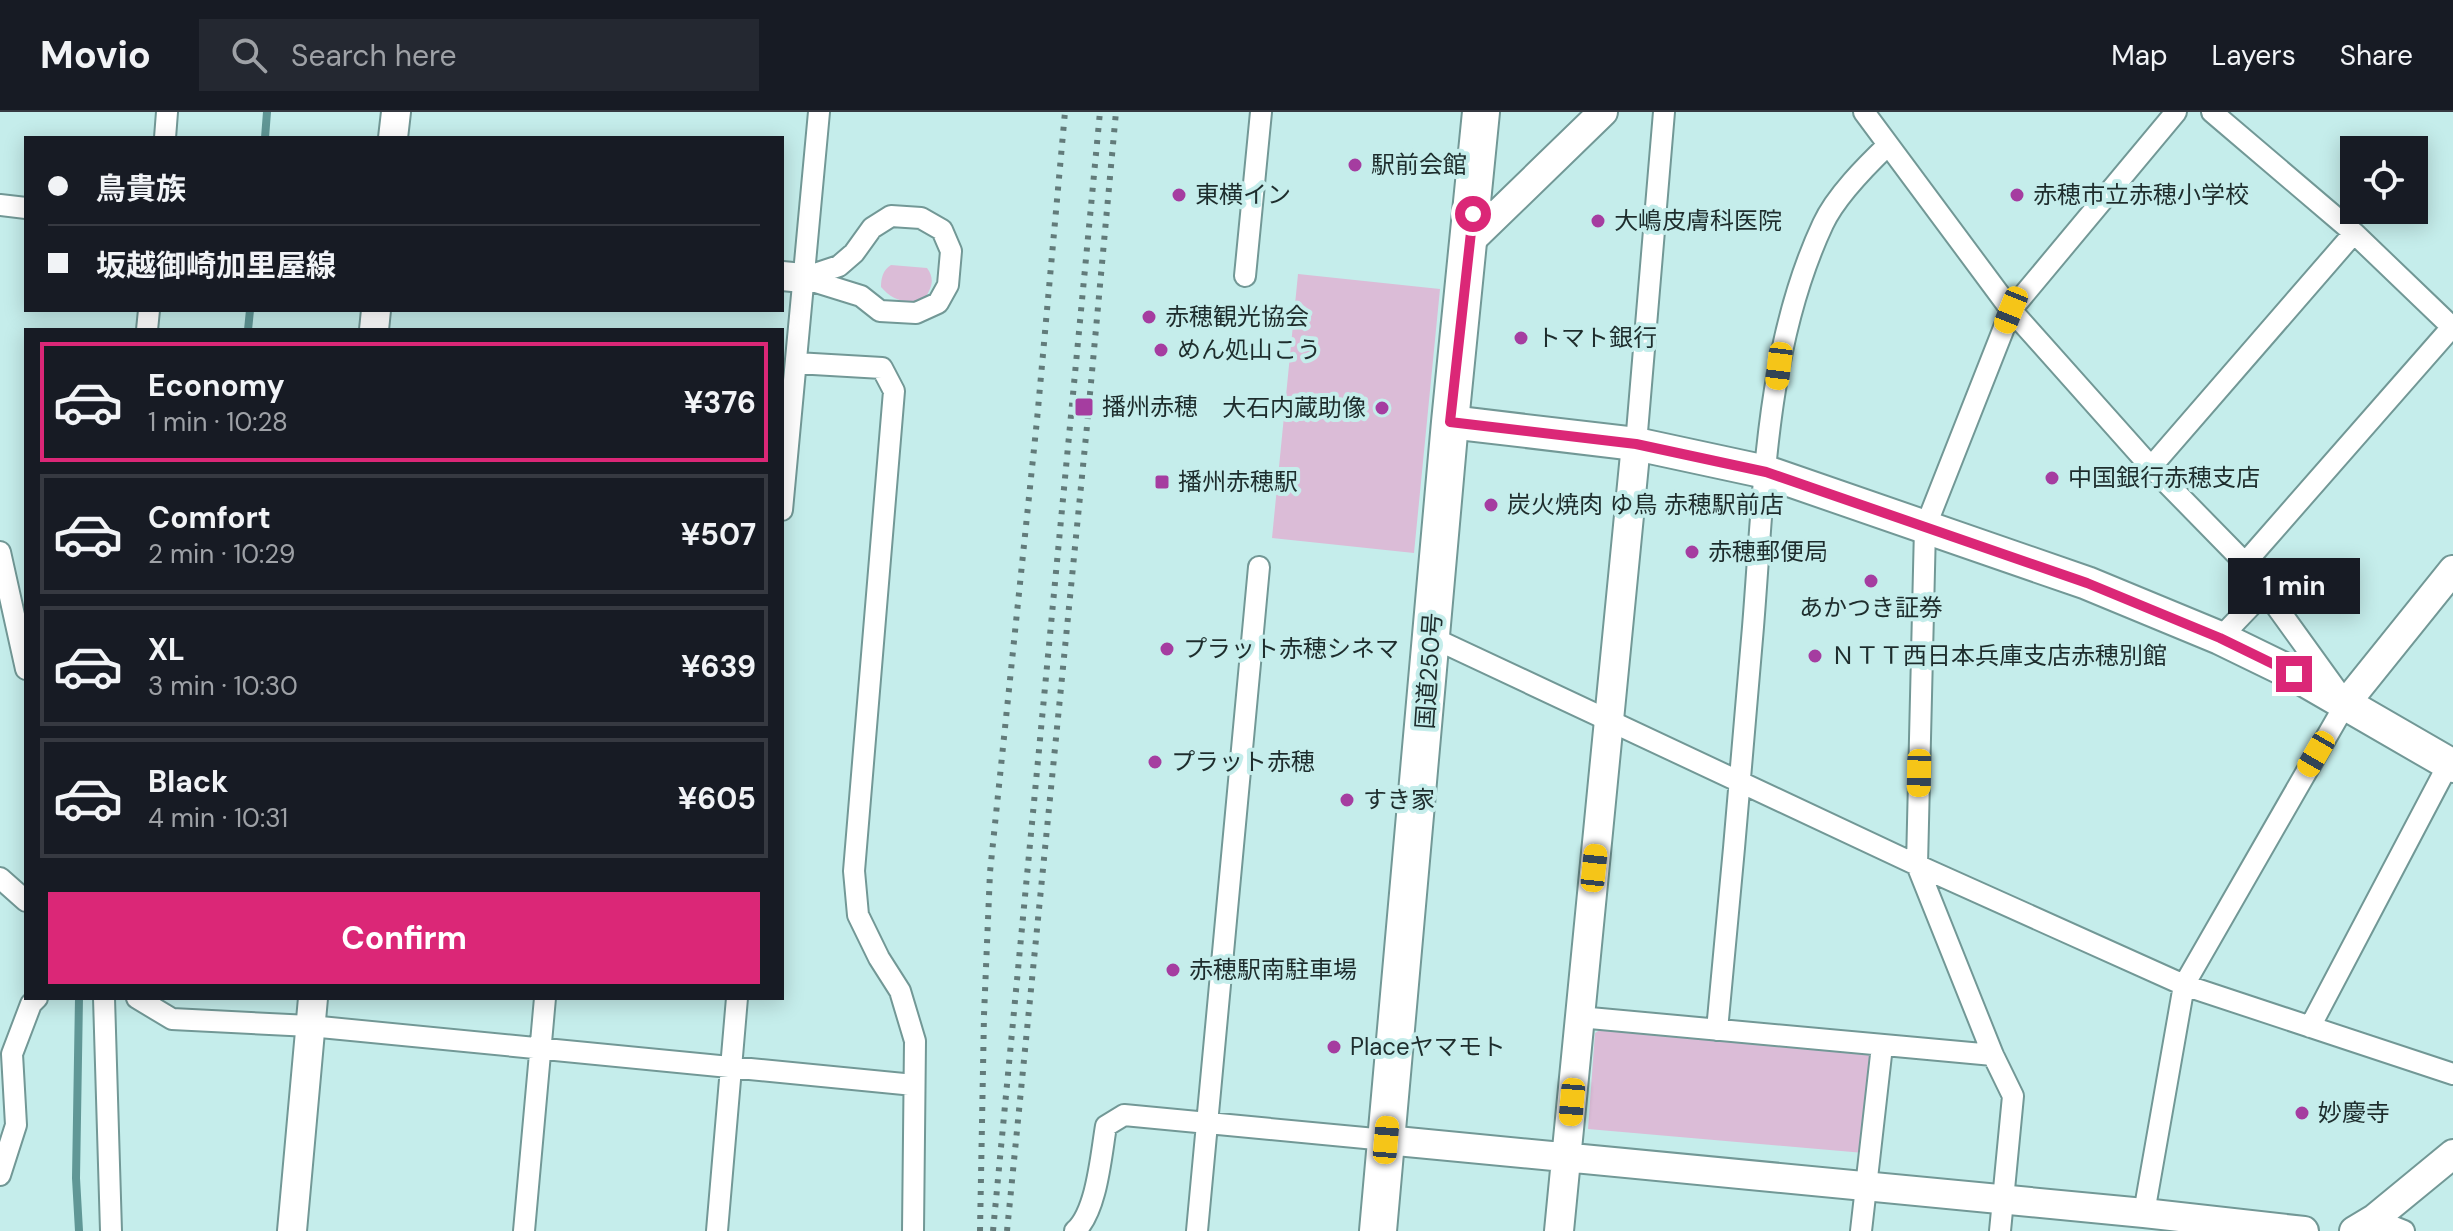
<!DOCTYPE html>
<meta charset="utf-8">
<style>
:root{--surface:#171b24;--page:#242831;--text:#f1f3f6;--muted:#9ea1a6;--line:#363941;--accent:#db2777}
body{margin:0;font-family:"DM Sans","Noto Sans JP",sans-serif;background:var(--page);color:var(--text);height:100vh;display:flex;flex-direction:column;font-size:30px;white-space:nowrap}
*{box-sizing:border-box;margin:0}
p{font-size:26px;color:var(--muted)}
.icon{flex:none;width:44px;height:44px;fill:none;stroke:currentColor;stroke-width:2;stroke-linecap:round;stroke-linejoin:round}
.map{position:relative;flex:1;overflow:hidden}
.panel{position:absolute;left:24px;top:216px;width:760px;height:672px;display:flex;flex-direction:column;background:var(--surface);border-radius:0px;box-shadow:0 4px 20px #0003}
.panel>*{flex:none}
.banner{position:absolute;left:24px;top:24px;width:760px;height:176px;border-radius:0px;box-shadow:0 4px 20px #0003;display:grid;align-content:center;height:176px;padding:0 24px;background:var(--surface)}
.tools{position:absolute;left:2340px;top:24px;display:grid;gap:16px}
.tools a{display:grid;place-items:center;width:88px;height:88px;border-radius:0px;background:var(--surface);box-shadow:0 4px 20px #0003;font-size:40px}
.end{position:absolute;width:36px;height:36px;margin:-18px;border:10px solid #db2777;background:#fff;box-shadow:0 0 0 4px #fff}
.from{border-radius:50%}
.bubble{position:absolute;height:56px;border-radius:0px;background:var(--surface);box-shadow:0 4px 20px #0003;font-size:26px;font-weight:700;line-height:56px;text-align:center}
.car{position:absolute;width:24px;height:48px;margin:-24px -12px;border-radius:10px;box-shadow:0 0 6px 2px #0007;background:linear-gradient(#f5c518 24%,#345 0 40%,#f5c518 0 76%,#345 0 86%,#f5c518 0)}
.banner b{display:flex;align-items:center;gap:28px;height:76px;font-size:30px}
.banner b+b{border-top:2px solid var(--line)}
.banner i{width:20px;height:20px;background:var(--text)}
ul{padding:14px 0 0;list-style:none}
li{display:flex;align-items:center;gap:24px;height:120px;margin:0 16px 12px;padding:0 8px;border:4px solid var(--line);border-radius:0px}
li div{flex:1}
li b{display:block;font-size:30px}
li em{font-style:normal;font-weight:700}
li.selected{border-color:var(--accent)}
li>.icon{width:72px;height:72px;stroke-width:1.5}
.action{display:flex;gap:16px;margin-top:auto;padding:16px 24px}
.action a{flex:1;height:92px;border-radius:0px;background:var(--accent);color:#fff;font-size:32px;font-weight:700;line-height:92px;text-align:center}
header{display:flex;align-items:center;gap:48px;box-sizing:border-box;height:112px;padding:0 40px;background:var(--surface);border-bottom:2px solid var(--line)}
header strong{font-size:38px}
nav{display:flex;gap:44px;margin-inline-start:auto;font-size:28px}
.search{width:560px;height:72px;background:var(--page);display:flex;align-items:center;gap:20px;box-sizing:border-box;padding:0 28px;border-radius:0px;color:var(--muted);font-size:30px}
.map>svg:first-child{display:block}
.green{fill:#dbbcd7}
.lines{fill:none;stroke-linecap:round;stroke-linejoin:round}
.stream{stroke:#609796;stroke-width:8}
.street-casing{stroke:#729896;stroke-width:24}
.secondary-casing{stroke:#729896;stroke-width:32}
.primary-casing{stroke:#729896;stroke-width:36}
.highway-casing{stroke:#729896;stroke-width:40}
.street{stroke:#fff;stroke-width:20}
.secondary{stroke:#fff;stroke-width:28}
.primary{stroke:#fff;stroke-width:32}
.highway{stroke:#fff;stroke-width:36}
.rail{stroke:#627b7a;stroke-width:6;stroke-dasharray:4 8;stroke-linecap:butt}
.route{stroke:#db2777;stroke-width:10}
.poi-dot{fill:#a53da0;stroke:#c5edeb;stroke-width:3}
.labels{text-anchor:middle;stroke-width:8;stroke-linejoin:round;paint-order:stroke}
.poi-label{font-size:24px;fill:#1e2d2d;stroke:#c5edeb;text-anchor:start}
.street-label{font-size:24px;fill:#1e2d2d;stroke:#c5edeb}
</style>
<header>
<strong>Movio</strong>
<div class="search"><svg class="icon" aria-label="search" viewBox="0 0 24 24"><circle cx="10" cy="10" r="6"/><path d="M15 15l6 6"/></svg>Search here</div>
<nav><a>Map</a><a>Layers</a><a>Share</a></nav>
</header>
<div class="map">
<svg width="2453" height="1119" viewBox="0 0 2453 1119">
<rect width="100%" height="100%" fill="#c5edeb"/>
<path class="green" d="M891,153L927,156C935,167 932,175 925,186C907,193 893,189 881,175C881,166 883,158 891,153Z
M1298,162L1440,177L1414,441L1272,426Z
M1603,916L1866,939L1874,947L1864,1041L1588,1017L1595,921Z"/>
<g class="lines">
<path class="stream" d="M265,26L267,0
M248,218L250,198
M79,1119L76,1066L79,886"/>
<g class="street-casing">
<path id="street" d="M1864,0L2011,198L2151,355L2245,451L2346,591L2184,873L2144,1101
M2212,0L2354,121L2453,216
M165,26L167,0
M0,93L26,96
M891,104L921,106L942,118L951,139L948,173L938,191L916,201L880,199L861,184L803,166L839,154L854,141L872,116Z
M1245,164L1261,0
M147,218L149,198
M796,251L882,256L894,279L854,759L858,803L879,846L900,879L915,929L913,1119
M1636,332L1664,0
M2151,355L2354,121
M782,398L819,0
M0,440L26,557
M2245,451L2452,215
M1431,525L1917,753L2184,873L2453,962
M2220,526L2266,478
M0,766L26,789
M104,886L111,1119
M137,886L172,907L310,914L914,973
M1579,905L1993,943
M2310,915L2449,651
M1717,918C1730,784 1742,649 1753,515C1764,380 1765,236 1823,112C1836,84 1866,54 1888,33
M0,1063L16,1013L12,942L31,892L37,886
M2374,1107L2404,1119
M524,1119L545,886
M717,1119L737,886
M1075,1119C1097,1099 1101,1043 1106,1014L1124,1003L1386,1028
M1197,1119L1259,455
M1861,1119L1882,934
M2000,1119L2013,984L1993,943L1917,753L1925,416L2011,198L2176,0"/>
</g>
<g class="secondary-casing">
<path id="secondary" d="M393,26L396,0
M1470,129L1603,0
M782,164L803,166
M374,218L376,198
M2346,591L2453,458
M1386,1028L2144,1101L2304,1119
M292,1119L313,886
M1559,1119L1636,332
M2354,1119L2374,1107L2453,1042"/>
</g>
<g class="primary-casing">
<path id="primary" d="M1450,310L1636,332L1766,360L2087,471L2220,526L2294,562L2453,654"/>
</g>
<g class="highway-casing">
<path id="highway" d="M1378,1119L1450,310L1481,0"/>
</g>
<use href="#street" class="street"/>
<use href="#secondary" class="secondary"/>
<use href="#primary" class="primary"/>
<use href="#highway" class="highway"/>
<path class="rail" d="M980,1119L984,903L990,760L1037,308L1065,0
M993,1119L1100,0
M1007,1119L1087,314L1116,0"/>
</g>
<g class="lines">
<path class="route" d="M1473,102L1450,310L1636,332L1766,360L2087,471L2220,526L2294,562"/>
</g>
<g class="poi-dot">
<circle cx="1355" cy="53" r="8"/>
<circle cx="1179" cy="83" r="8"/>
<circle cx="2017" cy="83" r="8"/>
<circle cx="1598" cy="109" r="8"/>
<circle cx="1149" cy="205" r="8"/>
<circle cx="1521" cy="226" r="8"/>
<circle cx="1161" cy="238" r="8"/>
<rect x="1074" y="285" width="20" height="20" rx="4"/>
<circle cx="1382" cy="296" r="8"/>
<circle cx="2052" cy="366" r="8"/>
<rect x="1154" y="362" width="16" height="16" rx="4"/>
<circle cx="1491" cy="393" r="8"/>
<circle cx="1692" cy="440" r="8"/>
<circle cx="1871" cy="469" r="8"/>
<circle cx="1167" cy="537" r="8"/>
<circle cx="1815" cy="544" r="8"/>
<circle cx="1155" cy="650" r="8"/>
<circle cx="1347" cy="688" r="8"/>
<circle cx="1173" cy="858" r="8"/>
<circle cx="1334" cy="935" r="8"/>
<circle cx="2302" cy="1001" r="8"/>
</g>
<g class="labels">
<g class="poi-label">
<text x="1371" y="61">駅前会館</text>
<text x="1195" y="91">東横イン</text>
<text x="2033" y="91">赤穂市立赤穂小学校</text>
<text x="1614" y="117">大嶋皮膚科医院</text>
<text x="1165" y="213">赤穂観光協会</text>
<text x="1537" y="234">トマト銀行</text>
<text x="1177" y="246">めん処山こう</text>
<text x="1102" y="303">播州赤穂</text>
<text x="1366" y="304" text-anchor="end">大石内蔵助像</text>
<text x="2068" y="374">中国銀行赤穂支店</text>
<text x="1178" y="378">播州赤穂駅</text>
<text x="1507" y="401">炭火焼肉 ゆ鳥 赤穂駅前店</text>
<text x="1708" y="448">赤穂郵便局</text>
<text x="1871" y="504" text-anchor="middle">あかつき証券</text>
<text x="1183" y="545">プラット赤穂シネマ</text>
<text x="1831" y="552">ＮＴＴ西日本兵庫支店赤穂別館</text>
<text x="1171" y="658">プラット赤穂</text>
<text x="1363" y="696">すき家</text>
<text x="1189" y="866">赤穂駅南駐車場</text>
<text x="1350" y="943">Placeヤマモト</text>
<text x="2318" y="1009">妙慶寺</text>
</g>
<g class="street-label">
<text transform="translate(1429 559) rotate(-86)" y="8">国道250号</text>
</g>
</g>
</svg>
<div class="tools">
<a><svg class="icon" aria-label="locate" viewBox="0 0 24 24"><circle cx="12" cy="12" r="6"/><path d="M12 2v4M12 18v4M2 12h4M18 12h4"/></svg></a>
</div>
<i class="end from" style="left:1473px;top:102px"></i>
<i class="end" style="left:2294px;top:562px"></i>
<div class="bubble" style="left:2228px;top:446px;width:132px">1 min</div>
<i class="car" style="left:2011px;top:198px;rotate:202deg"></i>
<i class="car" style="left:1779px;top:254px;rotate:187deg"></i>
<i class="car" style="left:2316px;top:642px;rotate:210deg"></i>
<i class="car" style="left:1919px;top:661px;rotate:181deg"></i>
<i class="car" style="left:1594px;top:756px;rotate:6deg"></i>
<i class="car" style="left:1572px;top:990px;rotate:185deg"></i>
<i class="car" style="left:1386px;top:1028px;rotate:5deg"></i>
<div class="banner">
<b><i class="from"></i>鳥貴族</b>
<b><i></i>坂越御崎加里屋線</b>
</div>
<section class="panel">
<ul>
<li class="selected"><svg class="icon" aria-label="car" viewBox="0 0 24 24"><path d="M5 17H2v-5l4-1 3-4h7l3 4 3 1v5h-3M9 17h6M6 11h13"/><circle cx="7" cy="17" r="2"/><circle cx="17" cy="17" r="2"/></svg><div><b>Economy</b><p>1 min · 10:28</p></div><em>¥376</em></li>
<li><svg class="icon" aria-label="car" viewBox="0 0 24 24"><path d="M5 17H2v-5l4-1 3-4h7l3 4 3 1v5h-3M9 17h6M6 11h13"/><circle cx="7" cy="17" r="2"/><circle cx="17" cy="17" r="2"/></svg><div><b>Comfort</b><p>2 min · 10:29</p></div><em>¥507</em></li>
<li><svg class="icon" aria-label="car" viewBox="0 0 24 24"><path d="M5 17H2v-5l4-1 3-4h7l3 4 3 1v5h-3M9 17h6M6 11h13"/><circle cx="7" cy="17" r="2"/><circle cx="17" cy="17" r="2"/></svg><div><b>XL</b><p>3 min · 10:30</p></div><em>¥639</em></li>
<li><svg class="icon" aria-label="car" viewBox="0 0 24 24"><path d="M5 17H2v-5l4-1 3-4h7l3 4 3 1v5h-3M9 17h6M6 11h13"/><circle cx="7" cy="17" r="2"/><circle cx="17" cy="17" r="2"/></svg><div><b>Black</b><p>4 min · 10:31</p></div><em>¥605</em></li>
</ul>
<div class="action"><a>Confirm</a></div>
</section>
</div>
